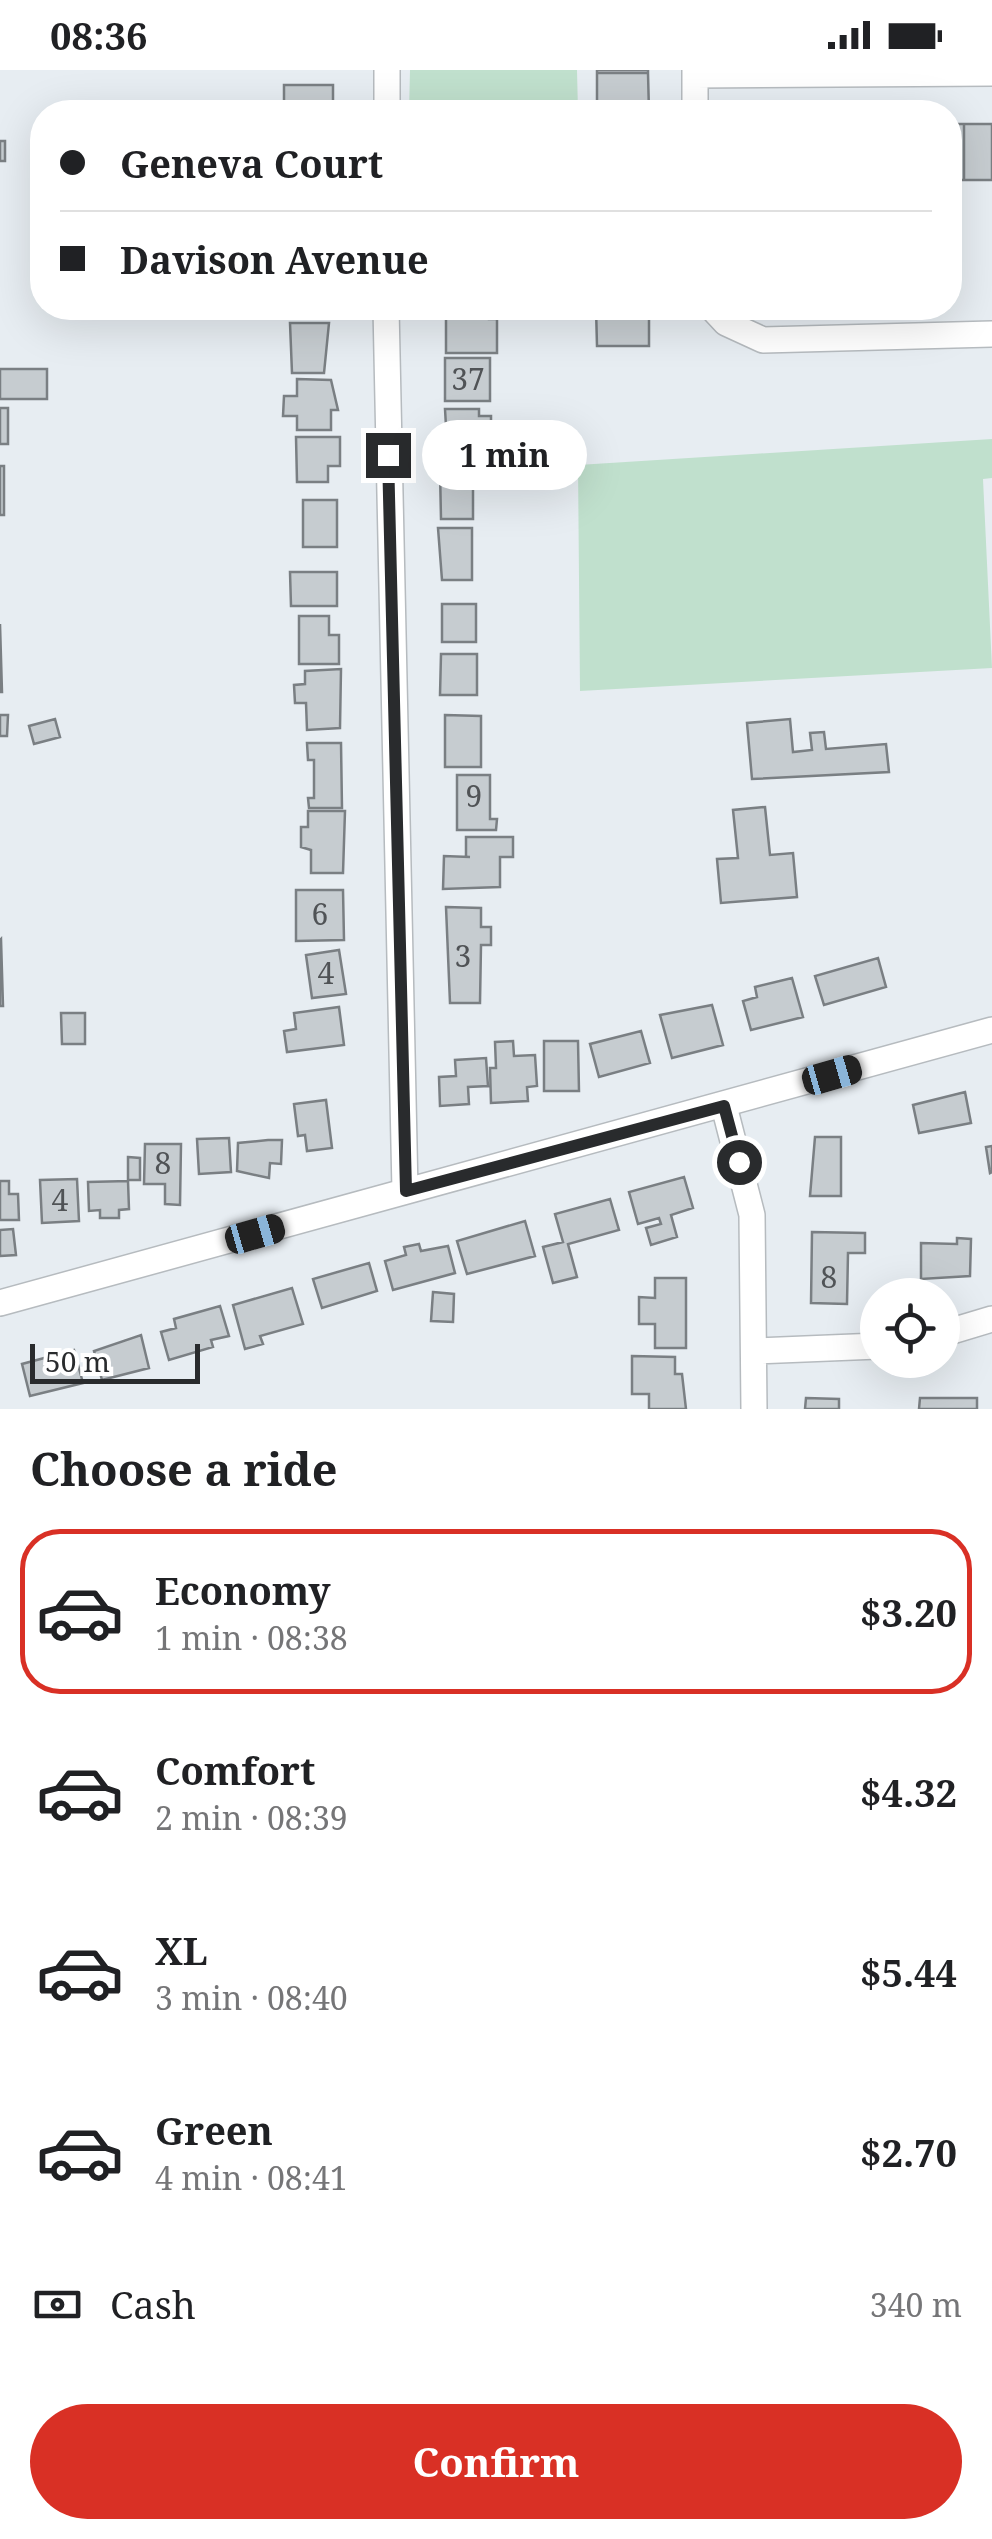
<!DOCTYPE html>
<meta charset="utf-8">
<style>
:root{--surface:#fff;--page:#f2f2f2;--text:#202124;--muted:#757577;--line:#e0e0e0;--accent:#d93025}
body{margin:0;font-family:"Noto Serif",serif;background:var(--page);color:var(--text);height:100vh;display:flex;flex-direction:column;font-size:38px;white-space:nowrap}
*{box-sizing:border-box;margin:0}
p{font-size:32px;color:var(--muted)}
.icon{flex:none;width:55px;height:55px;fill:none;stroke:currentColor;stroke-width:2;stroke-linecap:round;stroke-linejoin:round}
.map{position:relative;height:1339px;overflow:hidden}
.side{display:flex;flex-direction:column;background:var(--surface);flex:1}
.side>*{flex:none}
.top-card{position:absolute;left:30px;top:30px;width:932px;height:220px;border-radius:40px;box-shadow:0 10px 40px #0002;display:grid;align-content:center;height:220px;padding:0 30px;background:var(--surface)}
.buttons{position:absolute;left:860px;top:1208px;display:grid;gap:20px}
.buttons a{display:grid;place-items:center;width:100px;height:100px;border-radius:50%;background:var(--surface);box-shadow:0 10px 40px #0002;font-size:50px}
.scale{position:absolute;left:30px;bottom:25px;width:170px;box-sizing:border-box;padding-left:10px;border:5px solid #292b2d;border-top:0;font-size:28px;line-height:35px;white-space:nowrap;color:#292b2d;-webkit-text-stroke:8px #fff;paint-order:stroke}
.end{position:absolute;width:45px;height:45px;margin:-22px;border:12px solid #292b2d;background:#fff;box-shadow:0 0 0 5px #fff}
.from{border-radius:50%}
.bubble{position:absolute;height:70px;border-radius:35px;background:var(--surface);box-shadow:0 10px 40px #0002;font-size:32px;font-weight:700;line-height:70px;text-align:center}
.car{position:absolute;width:30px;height:60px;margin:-30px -15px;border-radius:12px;box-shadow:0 0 8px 2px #0007;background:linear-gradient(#222 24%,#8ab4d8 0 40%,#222 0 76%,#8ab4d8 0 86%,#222 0)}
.top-card b{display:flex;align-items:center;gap:35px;height:95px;font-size:38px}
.top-card b+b{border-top:2px solid var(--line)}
.top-card i{width:25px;height:25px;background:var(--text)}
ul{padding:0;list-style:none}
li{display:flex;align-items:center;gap:30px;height:165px;margin:0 20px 15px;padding:0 10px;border:5px solid transparent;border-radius:40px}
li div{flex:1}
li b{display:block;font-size:38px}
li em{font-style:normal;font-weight:700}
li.on{border-color:var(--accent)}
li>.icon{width:90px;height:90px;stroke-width:1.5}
h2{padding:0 30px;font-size:45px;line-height:120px}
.pay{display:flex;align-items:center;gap:25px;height:110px;padding:0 30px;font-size:38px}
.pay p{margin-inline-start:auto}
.cta{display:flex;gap:20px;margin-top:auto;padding:20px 30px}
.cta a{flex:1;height:115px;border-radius:60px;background:var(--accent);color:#fff;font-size:40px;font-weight:700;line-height:115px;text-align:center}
.status{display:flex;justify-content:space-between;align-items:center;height:70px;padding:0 50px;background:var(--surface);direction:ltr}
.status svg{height:28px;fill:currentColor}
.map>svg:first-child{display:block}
.green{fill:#c0e0cd}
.building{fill:#c6ccd0;stroke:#7a7f83;stroke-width:2.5}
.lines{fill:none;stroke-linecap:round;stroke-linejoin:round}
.minor-casing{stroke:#b6bbbf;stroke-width:28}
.minor{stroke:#fff;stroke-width:25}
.route{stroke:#292b2d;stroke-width:12}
.labels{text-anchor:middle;stroke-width:8;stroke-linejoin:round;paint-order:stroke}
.number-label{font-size:30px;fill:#505356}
</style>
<div class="status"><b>08:36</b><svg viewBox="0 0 49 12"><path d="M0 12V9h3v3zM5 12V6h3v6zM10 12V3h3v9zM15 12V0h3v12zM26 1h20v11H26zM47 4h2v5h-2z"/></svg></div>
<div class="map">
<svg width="992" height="1339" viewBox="0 0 992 1339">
<rect width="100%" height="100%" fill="#e7edf2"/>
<path class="green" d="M410,0H577L578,42H409Z
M992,369V408L983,409L992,598L580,621L578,395Z"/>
<path class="building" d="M597,0H648V3H597Z
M597,3H648L649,42H597Z
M284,15H333V42L284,41Z
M950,54H964V110H950Z
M964,54H992V110H964Z
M0,71H5V91H0Z
M289,238H322V247H289Z
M446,238H489V249H497V283H446Z
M596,238H649V276H597Z
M290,253H329L324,303H292Z
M445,288H490V331H445Z
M0,299H47V329H0Z
M297,309L331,310L338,340H331V360H297V346H283L284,326H297Z
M0,338H8V374H0Z
M445,339H479V346H491V367H476V391H448Z
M296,367H340V396H328V412H297Z
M0,396H4V445H0Z
M440,401H473V449H441Z
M303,430H337V477H303Z
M438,458H472V510H442Z
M290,502H337V536H291Z
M442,534H476V572H442Z
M299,546H329V565H339V594H299Z
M0,554L2,622H0Z
M441,584H477V625H440Z
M341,599L340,658L307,660L306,633H295L294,615L305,614V601Z
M0,645H8L7,666H0Z
M445,645L481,646V697H445Z
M55,649L60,667L34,674L29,656Z
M790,649L793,682L812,680L810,663L824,662L826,679L886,674L889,702L752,709L747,653Z
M307,673H341L342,738H309L308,728H314V690H308Z
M457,705H490V749H497L496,760H457Z
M765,737L770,785L793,783L797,827L721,833L717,789L738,788L733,740Z
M308,741H345L343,803H311V780L301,777V757H308Z
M466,767H513V787H500V817L443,819L444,786L470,787H466Z
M296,820H343L344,870L296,871Z
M446,837L481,838V857H491V875H481L480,933H450Z
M1,869L3,936H0V870Z
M339,880L346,924L312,928L306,885Z
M878,888L886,917L824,935L815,906Z
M792,908L803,947L751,960L743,931L757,927L755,917Z
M712,935L723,975L672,988L660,945Z
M339,937L344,975L287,982L284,961L296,959L294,943Z
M61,943H85V974H62Z
M641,961L650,993L599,1007L590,974Z
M513,971L514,986L535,985L537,1016L527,1017L528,1031L491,1033L490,998H496L495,972Z
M544,971H578L579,1021H544Z
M486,988L488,1016L468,1017L469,1034L440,1036L439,1007L456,1006L455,990Z
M965,1022L971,1053L919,1063L913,1035Z
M326,1030L332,1078L307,1081L305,1065L298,1066L294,1034Z
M815,1067H841V1126H810Z
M229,1068L231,1102L199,1104L197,1069Z
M268,1070H282L281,1094L270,1093L269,1108L237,1101L238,1073Z
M145,1074H181L180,1135L165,1134V1114H144Z
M992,1076V1102L990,1103L986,1077Z
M128,1087L140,1088V1110H128Z
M684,1107L693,1138L671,1145L677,1167L651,1175L646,1158L661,1154L659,1148L638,1154L629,1122Z
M77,1109L79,1151L42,1153L40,1110Z
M0,1111H9V1124H18L19,1150H0Z
M128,1111L129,1139L119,1140V1148H100V1140L89,1141L88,1112Z
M610,1129L619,1160L568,1174L577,1207L553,1213L543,1177L563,1172L555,1144Z
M525,1151L535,1186L467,1204L457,1171Z
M13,1159L16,1185L0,1186V1160Z
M812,1162L865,1163V1183H848L847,1234L811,1233Z
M957,1168L971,1169L970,1206L921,1209V1173L957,1174Z
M419,1174L421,1181L448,1176L455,1203L393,1220L385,1191L406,1185L404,1177Z
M369,1193L377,1221L322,1238L313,1209Z
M655,1208H686V1278H655V1254H639V1227L655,1228Z
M292,1218L303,1254L260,1266L263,1274L245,1279L233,1235Z
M433,1222L454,1224L453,1252L431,1251Z
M220,1236L229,1266L211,1270L213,1277L169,1290L161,1262L176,1258L174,1249Z
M141,1265L149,1298L102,1310L94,1281Z
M74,1280L83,1313L30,1326L22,1294Z
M632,1286L675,1287V1304H682L686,1339H649V1324H632Z
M806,1328L839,1329V1339H805Z
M920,1328H977V1339H919Z"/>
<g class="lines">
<g class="minor-casing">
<path id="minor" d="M695,5L992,3
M387,42V0
M695,42V0
M386,238L405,1121
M712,238L726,253L763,270L992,264
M724,1036L752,1145L754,1339
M0,1233L992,960
M942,1264L992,1249
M756,1281L878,1276"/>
</g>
<use href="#minor" class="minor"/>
</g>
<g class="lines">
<path class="route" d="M388,385L406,1121L724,1036L739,1092"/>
</g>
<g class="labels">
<g class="number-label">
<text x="468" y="320">37</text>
<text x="474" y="737">9</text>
<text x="320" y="855">6</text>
<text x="463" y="897">3</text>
<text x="326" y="914">4</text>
<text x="163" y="1104">8</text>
<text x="60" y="1141">4</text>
<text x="829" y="1218">8</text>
</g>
</g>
</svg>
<div class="buttons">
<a><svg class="icon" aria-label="locate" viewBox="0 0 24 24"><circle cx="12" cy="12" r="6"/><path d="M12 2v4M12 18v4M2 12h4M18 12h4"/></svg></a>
</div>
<div class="scale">50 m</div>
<i class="end from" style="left:739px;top:1092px"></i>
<i class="end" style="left:388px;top:385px"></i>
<div class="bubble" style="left:422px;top:350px;width:165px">1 min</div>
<i class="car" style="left:832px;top:1005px;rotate:74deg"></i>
<i class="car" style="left:255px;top:1164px;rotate:74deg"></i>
<div class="top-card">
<b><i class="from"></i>Geneva Court</b>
<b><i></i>Davison Avenue</b>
</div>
</div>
<section class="side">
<h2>Choose a ride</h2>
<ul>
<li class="on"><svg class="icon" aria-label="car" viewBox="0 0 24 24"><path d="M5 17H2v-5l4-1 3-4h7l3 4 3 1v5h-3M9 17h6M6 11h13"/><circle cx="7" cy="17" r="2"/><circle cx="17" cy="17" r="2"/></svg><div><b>Economy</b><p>1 min · 08:38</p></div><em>$3.20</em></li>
<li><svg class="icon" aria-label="car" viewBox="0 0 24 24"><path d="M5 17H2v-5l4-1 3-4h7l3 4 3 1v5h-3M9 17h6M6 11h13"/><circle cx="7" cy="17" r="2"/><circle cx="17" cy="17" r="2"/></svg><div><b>Comfort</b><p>2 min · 08:39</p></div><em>$4.32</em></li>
<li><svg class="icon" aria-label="car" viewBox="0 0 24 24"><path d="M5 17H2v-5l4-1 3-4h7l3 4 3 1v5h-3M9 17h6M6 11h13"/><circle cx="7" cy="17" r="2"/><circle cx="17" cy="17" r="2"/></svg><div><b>XL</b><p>3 min · 08:40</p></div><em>$5.44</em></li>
<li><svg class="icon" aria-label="car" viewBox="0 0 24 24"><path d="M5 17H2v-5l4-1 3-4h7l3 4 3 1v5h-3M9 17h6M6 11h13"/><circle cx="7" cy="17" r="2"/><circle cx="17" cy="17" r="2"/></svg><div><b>Green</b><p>4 min · 08:41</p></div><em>$2.70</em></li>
</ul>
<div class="pay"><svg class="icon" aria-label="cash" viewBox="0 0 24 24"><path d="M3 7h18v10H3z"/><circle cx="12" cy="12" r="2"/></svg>Cash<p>340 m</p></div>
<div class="cta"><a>Confirm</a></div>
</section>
